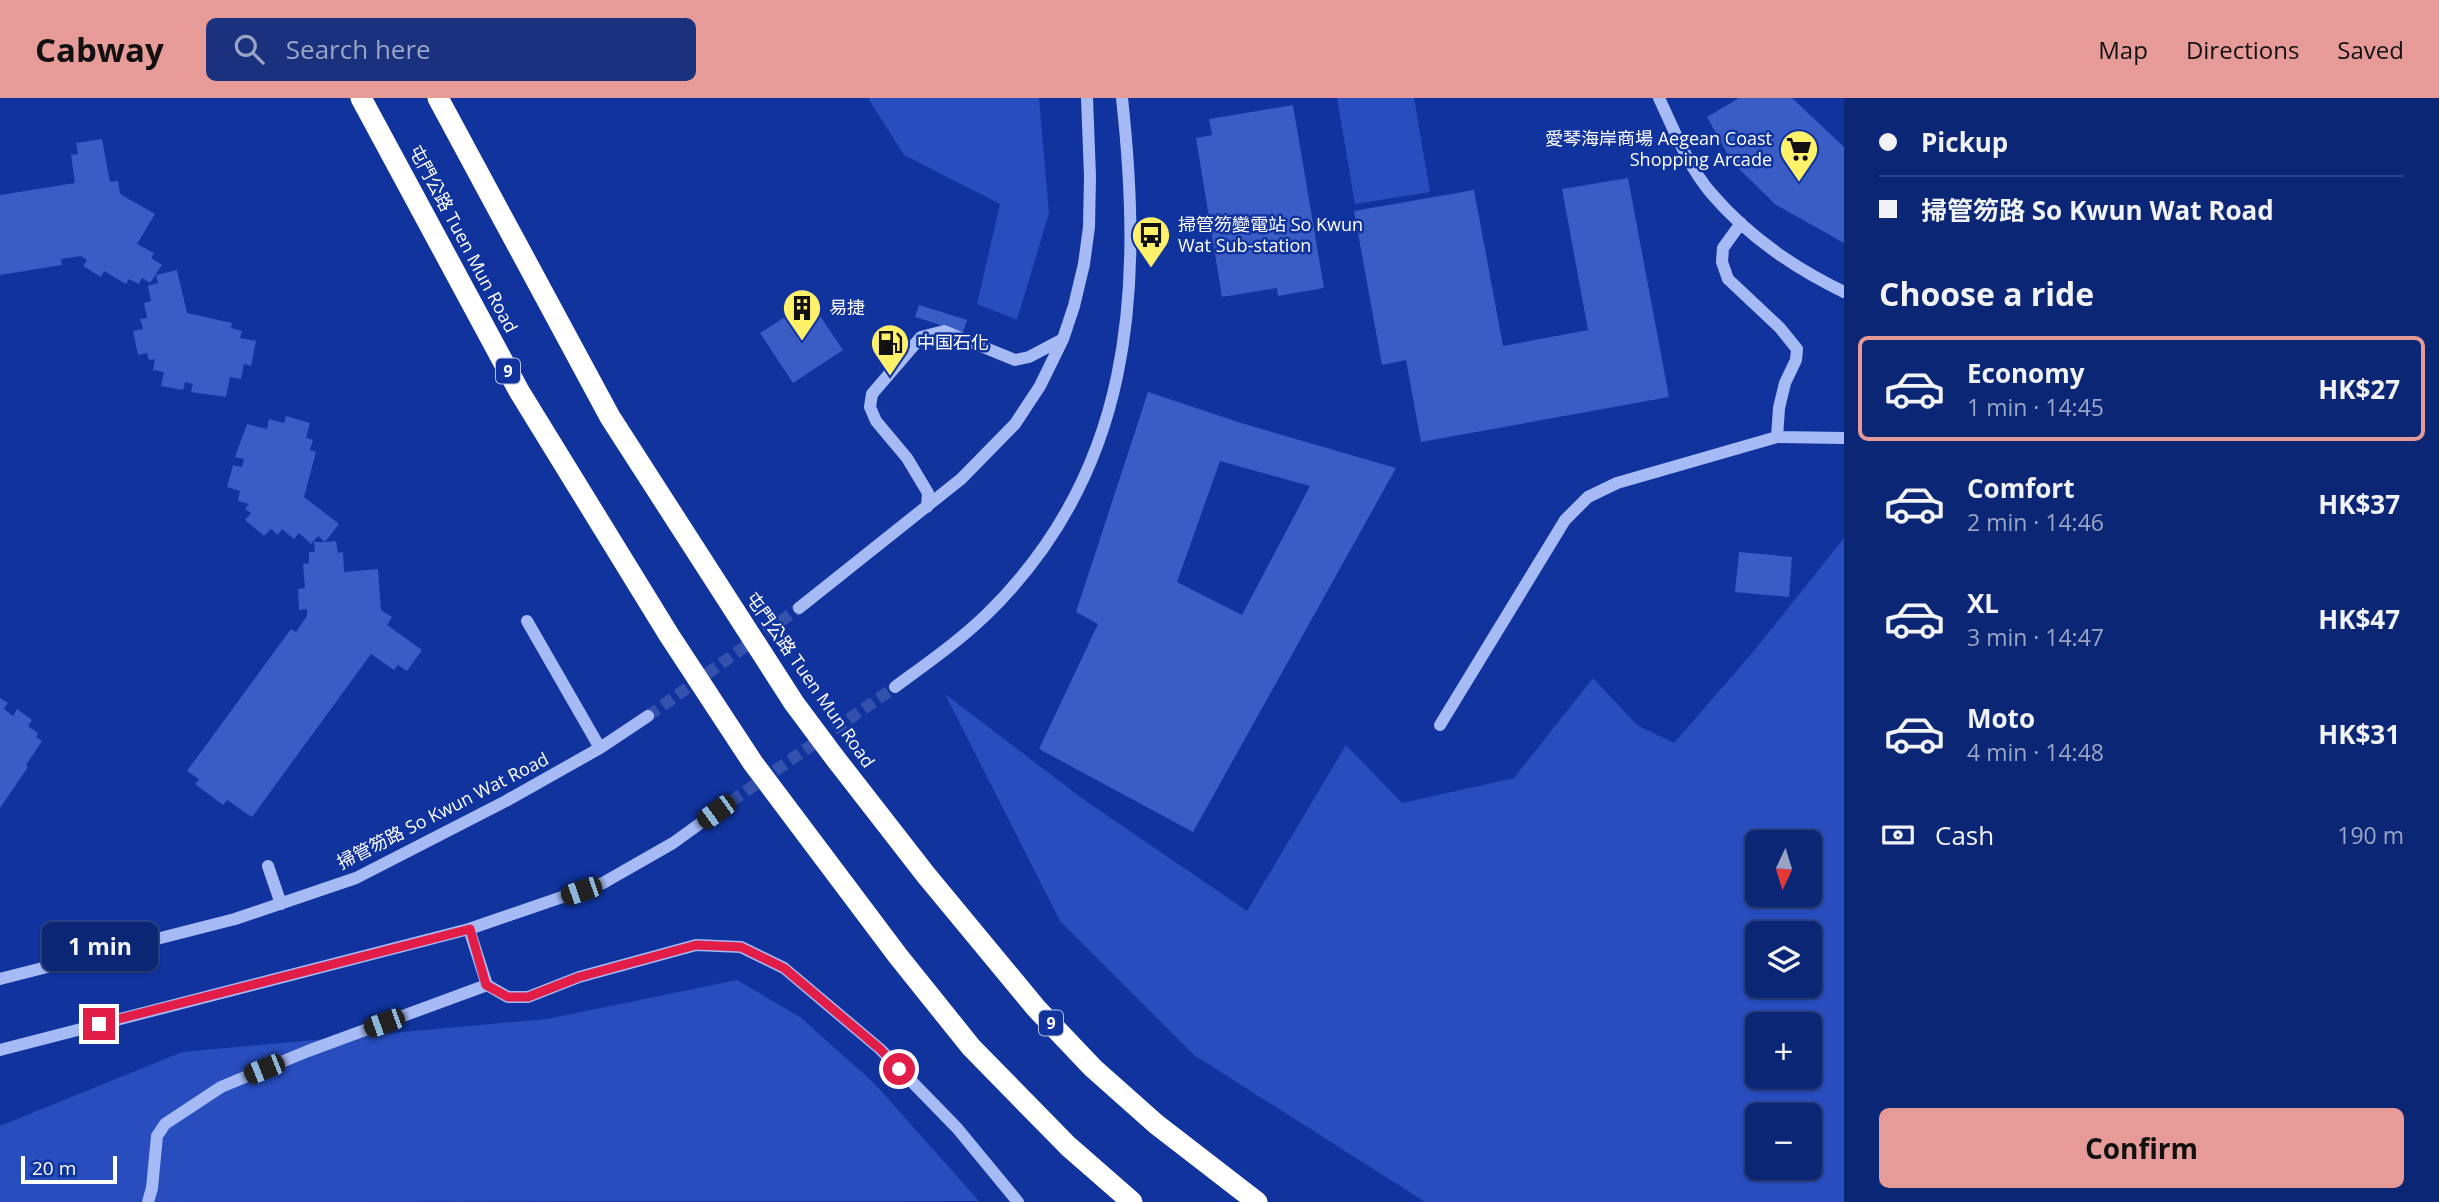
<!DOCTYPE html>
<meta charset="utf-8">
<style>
:root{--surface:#0c2676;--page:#1a327e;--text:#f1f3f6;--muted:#9aa5c5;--line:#2c4388;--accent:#e69b98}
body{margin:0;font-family:"Open Sans","Noto Sans TC",sans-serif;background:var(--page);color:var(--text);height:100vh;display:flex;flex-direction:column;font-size:26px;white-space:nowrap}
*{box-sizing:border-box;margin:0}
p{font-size:23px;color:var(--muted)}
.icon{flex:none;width:38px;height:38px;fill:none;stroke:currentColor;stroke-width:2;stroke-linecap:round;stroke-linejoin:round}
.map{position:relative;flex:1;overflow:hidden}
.side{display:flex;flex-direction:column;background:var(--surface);width:595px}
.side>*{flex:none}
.top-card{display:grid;align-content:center;height:154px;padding:0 35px;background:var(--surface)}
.needle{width:46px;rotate:184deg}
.buttons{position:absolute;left:1745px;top:732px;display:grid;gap:14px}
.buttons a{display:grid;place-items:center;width:77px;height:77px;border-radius:10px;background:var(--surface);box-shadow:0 2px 5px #0004,0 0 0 2px var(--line);font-size:35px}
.scale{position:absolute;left:21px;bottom:18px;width:96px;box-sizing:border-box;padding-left:7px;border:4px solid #fff;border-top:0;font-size:19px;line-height:24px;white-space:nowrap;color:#fff;-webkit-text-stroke:5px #10339e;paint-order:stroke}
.end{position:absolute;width:32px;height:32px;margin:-16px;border:9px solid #e11d48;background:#fff;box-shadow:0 0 0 4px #fff}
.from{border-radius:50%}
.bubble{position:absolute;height:49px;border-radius:10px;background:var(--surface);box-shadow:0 2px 5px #0004,0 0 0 2px var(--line);font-size:23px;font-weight:700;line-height:49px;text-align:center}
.car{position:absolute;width:21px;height:42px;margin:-21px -10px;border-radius:9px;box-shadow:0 0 5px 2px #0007;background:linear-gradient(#222 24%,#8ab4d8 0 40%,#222 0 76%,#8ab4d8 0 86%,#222 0)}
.top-card b{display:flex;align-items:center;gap:24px;height:66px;font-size:26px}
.top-card b+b{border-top:2px solid var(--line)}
.top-card i{width:18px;height:18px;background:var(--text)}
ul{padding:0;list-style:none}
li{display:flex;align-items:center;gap:21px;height:105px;margin:0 14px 10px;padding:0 21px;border:4px solid transparent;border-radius:10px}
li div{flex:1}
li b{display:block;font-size:26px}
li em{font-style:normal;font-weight:700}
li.current{border-color:var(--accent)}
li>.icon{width:63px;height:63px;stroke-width:1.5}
h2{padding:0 35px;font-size:32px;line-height:84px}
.pay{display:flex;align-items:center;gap:18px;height:77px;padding:0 35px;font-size:26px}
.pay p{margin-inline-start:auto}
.button{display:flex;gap:14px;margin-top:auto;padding:14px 35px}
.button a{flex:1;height:80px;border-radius:10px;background:var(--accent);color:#111;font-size:28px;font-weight:700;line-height:80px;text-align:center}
header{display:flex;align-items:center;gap:42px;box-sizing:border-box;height:98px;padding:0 35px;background:var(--accent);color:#111}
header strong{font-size:33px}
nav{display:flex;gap:38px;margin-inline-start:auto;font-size:24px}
.search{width:490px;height:63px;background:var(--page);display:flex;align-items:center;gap:18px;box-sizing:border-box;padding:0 24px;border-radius:10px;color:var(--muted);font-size:26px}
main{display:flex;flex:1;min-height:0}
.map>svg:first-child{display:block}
.green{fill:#274dbe;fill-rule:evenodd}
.building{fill:#395cc5;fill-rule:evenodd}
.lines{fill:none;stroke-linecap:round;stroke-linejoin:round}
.minor-tunnel{stroke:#3452ad;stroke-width:12;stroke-dasharray:12 6;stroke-linecap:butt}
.minor{stroke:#a6bbf5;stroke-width:12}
.highway{stroke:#fff;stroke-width:21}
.route{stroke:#e11d48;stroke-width:9}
.labels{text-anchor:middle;stroke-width:5;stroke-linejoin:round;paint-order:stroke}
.shield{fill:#10339e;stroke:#b7c2e2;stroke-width:2}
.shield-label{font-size:16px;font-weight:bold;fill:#fff}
.poi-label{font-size:18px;fill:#fff;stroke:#10339e;text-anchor:start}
.street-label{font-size:18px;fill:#fff;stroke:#10339e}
</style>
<header>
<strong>Cabway</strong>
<div class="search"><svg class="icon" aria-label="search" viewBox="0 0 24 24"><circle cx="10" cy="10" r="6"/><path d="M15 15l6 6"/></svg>Search here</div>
<nav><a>Map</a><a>Directions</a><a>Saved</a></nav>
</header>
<main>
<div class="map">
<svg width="1844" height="1104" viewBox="0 0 1844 1104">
<rect width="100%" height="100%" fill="#10339e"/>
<path class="green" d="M868,0H1039L1049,115L1017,222L977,206L1000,106L904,57Z
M1337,0H1414L1430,94L1355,106Z
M1844,440V1104H1425L1194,957L1060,823L945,596L1083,701L1247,813L1346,647L1402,705L1514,680L1593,580L1637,627L1674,645L1753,554ZM1757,744H1810V796H1757ZM1757,835H1810V887H1757ZM1757,926H1810V978H1757ZM1757,1017H1810V1069H1757Z
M737,882L800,919L874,985L979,1103L0,1104V1028L182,954L547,921Z"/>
<path class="building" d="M1739,0H1792L1844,49V145L1776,107L1732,64L1707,19Z
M1293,7L1324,190L1278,198L1277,190L1222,199L1196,40L1212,37L1209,21Z
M102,41L110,84L118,83L120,96L155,116L137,146L154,155L151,160L162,167L150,185L142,180L139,186L129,181L126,186L104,173L101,179L83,168L87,162L81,158L61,161L62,167L0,177V97L75,85L71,57L78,56L76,45Z
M1628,80L1669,299L1421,344L1406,262L1382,267L1354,113L1474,92L1503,248L1588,232L1562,91Z
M177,172L187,215L232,225L231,230L242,233L240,240L256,243L251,268L244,266L241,281L230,279L226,299L191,294L193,286L185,284L183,292L161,288L164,274L153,272L155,261L149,262L147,255L138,257L133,233L143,231L140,221L147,220L144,205L151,203L148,188L158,185L156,177Z
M810,203L843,252L793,285L760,235Z
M919,207L967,222L963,234L915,219Z
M1148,294L1241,325L1396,370L1193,734L1039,651L1098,526L1076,514ZM1220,363L1310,388L1242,517L1177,484Z
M286,318L310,325L306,340L313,342L310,352L316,354L304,399L339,426L325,444L336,443L338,455L343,454L344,474L378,471L381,512L392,519L387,527L422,552L407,573L398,567L394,572L371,556L252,719L227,702L223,707L195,686L199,681L187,673L291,531L296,534L307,518V511L299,512L298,491L305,490L303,466L309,465V454H315L314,444H325L318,438L311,446L299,435L294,441L282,431L278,437L271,431L264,438L245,422L251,415L245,411L249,406L238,403L240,393L227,389L233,367L242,369L244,361L235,359L247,326L267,331L269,321L284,325Z
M1739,454L1792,459L1789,499L1735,494Z
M0,600L8,605L4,611L13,618L17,611L32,622L28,628L38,635L36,639L42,643L26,667L28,669L0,710Z"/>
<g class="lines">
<path class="minor-tunnel" d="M648,618L799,510
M716,714L895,589"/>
<path class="minor" d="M1659,0C1674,32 1688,68 1711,95C1747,137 1794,170 1844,194
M1741,125L1723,150L1722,164L1728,181L1780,230L1797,251L1796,262L1785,285L1779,310L1777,339
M927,409L928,395L907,360L876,323L870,309L872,296L921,239L944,233L1015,262L1029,259L1063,241
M799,510L961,381L1015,326L1040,288L1063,241L1074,208L1084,166L1089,129L1090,78L1087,0
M527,523L600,650
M895,589C926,566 958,544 986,517C1134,373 1143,193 1122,0
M1440,627L1565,422L1588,399L1617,385L1777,339L1844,340
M268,768L281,806
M469,831L487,887L508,899H528L579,879L696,847L741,849L784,870L880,951L957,1030L1018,1104
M0,881L235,821L356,780L506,703L600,650L648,618
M0,952L469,831L603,785L673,745L716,714
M148,1104L152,1090L157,1038L165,1026L221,989L308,953L487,887"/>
<path class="highway" d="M361,0L519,293L669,537L753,665L898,858L971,949L1068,1048L1132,1104
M438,0L610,319L794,605L835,660L926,777L1036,910L1093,970L1156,1026L1257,1104"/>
</g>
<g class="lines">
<path class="route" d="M99,926L470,831L486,887L508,899H528L579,879L696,847L741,849L784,870L880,951L899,971"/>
</g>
<defs>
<g id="supermarket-pin" transform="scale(2.0125)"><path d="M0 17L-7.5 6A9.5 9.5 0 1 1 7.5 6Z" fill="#fff16a" stroke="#10339e"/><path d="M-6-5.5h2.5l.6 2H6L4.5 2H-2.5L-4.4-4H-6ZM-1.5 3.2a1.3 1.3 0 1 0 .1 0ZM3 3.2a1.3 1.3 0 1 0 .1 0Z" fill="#111"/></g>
<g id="bus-pin" transform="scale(2.0125)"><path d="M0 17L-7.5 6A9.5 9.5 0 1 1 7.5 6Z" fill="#fff16a" stroke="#10339e"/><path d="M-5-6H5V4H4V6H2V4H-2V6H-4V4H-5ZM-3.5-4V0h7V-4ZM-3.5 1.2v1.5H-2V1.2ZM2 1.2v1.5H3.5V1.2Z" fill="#111"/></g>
<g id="building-pin" transform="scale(2.0125)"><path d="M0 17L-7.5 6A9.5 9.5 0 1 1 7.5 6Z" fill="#fff16a" stroke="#10339e"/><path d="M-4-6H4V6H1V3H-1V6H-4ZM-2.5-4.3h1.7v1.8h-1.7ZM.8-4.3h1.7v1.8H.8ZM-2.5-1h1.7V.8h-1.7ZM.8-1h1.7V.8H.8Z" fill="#111"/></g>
<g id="fuel-pin" transform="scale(2.0125)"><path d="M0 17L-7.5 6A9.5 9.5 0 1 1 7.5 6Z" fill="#fff16a" stroke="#10339e"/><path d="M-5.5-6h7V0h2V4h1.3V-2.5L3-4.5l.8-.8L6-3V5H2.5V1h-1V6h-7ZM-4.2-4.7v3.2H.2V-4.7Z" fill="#111"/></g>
</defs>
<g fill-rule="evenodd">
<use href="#supermarket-pin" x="1799" y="51"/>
<use href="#bus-pin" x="1151" y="137"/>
<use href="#building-pin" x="802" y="210"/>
<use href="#fuel-pin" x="890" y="245"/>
</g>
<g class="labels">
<g class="shield">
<rect x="496" y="260.5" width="24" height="25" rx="5"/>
<rect x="1039" y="912.5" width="24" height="25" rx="5"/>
</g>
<g class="shield-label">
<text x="508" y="279">9</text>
<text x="1051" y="931">9</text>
</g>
<g class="poi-label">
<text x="1772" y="47" text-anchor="end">愛琴海岸商場 Aegean Coast<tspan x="1772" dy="21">Shopping Arcade</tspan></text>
<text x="1178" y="133">掃管笏變電站 So Kwun<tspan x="1178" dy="21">Wat Sub-station</tspan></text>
<text x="829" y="216">易捷</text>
<text x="917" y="251">中国石化</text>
</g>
<g class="street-label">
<text transform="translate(463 141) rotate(62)" y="6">屯門公路 Tuen Mun Road</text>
<text transform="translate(810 582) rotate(55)" y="6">屯門公路 Tuen Mun Road</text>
<text transform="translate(443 713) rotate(-27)" y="6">掃管笏路 So Kwun Wat Road</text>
</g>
</g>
</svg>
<div class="buttons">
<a><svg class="needle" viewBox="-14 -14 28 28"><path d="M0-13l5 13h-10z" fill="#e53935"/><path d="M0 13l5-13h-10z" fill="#9aa5c5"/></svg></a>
<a><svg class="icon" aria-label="layers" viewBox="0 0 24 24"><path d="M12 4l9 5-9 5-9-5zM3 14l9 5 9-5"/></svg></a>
<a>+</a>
<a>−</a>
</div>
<div class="scale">20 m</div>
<i class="end from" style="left:899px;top:971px"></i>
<i class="end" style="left:99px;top:926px"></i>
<div class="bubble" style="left:42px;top:824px;width:116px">1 min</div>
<i class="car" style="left:716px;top:714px;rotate:234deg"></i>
<i class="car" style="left:581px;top:793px;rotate:251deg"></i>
<i class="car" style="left:384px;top:925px;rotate:250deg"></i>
<i class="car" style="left:264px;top:971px;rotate:248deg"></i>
</div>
<section class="side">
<div class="top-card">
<b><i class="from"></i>Pickup</b>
<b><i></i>掃管笏路 So Kwun Wat Road</b>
</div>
<h2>Choose a ride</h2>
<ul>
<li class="current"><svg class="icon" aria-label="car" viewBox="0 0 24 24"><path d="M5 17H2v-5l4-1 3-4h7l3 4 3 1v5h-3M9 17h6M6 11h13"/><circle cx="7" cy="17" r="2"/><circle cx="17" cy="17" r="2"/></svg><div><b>Economy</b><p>1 min · 14:45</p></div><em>HK$27</em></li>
<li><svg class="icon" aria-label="car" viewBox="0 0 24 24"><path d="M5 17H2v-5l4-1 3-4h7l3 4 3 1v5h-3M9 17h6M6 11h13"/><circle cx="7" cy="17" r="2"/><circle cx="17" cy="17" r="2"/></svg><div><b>Comfort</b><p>2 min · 14:46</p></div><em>HK$37</em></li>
<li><svg class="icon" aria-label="car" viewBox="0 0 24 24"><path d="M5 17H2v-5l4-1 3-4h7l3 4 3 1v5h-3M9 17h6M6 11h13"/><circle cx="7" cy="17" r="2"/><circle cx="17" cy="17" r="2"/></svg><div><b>XL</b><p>3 min · 14:47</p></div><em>HK$47</em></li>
<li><svg class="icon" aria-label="car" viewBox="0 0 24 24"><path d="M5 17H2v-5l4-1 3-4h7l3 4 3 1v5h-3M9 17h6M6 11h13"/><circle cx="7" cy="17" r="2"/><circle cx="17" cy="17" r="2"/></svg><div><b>Moto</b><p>4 min · 14:48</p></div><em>HK$31</em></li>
</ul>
<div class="pay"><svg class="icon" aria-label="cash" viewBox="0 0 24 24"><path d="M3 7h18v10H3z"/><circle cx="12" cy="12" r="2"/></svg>Cash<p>190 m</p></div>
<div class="button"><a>Confirm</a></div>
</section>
</main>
